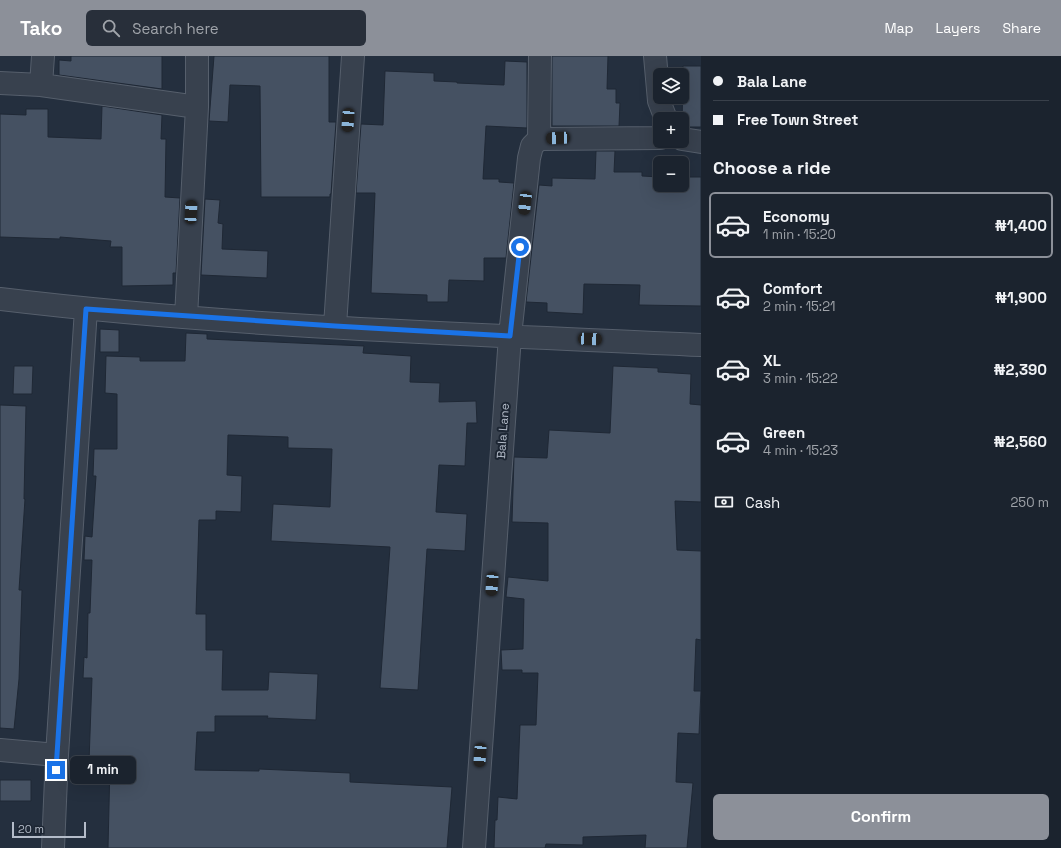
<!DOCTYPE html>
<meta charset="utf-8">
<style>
:root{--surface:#1b232e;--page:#282f3a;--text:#f1f3f6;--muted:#a0a4aa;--line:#39404a;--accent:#8c9099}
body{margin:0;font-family:"Space Grotesk",sans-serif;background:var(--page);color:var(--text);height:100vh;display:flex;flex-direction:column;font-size:15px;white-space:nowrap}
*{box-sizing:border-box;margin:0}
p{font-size:13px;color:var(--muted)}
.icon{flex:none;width:22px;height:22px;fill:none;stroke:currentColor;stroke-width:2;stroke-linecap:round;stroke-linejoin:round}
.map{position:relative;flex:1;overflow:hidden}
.panel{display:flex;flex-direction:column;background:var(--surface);width:360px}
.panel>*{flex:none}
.top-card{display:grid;align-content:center;height:88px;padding:0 12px;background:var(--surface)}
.controls{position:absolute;left:653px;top:12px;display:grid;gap:8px}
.controls a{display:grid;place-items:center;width:36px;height:36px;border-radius:6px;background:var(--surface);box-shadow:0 4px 16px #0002,0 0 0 1px var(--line);font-size:20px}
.scale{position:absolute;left:12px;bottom:10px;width:74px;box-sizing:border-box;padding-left:4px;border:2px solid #b4bcc9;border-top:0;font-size:11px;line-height:14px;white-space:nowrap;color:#b4bcc9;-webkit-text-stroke:3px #1d2633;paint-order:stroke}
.end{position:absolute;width:18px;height:18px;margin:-9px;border:5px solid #1a73e8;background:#fff;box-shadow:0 0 0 2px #fff}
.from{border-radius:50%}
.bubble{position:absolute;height:28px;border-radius:6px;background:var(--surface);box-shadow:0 4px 16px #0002,0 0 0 1px var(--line);font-size:13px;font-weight:800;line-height:28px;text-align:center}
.car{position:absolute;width:12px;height:24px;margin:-12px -6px;border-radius:5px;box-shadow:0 0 3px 1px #0007;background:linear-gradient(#222 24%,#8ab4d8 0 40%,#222 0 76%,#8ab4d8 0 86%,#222 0)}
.top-card b{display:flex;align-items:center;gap:14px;height:38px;font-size:15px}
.top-card b+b{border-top:1px solid var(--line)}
.top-card i{width:10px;height:10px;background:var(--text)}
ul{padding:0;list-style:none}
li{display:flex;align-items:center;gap:12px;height:66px;margin:0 8px 6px;padding:0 4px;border:2px solid transparent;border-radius:6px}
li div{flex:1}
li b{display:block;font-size:15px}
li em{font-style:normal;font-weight:800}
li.current{border-color:var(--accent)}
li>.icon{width:36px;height:36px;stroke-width:1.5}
h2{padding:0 12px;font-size:18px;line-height:48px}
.pay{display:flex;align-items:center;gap:10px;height:44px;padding:0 12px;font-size:15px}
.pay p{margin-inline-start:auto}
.cta{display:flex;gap:8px;margin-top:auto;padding:8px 12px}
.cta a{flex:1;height:46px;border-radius:6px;background:var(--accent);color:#fff;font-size:16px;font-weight:800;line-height:46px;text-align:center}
header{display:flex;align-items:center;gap:24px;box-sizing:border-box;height:56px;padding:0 20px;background:var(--accent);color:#fff}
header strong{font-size:19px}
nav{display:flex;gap:22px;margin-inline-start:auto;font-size:14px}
.search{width:280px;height:36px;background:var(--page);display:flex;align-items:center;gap:10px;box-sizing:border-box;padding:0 14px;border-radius:6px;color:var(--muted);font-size:15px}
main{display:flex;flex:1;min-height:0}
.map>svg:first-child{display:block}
.building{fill:#455162;stroke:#1f2835}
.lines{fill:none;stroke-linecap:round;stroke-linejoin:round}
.minor-casing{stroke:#565f6c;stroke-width:24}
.minor{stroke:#38414e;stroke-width:22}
.route{stroke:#1a73e8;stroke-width:5}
.labels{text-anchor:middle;stroke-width:4;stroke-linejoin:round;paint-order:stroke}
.street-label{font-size:12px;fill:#b4bcc9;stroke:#1d2633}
</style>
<header>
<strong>Tako</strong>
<div class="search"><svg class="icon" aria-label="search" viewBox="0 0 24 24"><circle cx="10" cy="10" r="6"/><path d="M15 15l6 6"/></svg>Search here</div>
<nav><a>Map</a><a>Layers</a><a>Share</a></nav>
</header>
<main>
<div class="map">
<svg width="701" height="792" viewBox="0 0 701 792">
<rect width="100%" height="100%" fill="#242f3e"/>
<path class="building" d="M71,0H162V33L59,19V4L71,5Z
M214,0H329V66H336L331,138H330V141H261L260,30L230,29L228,66L209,65Z
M552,0H608L607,33H616V47H620L619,70H552Z
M505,5L527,6V72L486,70L483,123H499V126L514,127L506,202H484V225L449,224L448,246H427V239L371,237L375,137H356L361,68L383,69L385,15L434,17V25L457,26V27L504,29Z
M683,10H701V71H682Z
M102,50L162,59L161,83H166L165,141L180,142L176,217H173V229L122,230V191H110L111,185L60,181V183L0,181V58L26,59V53H48V81L101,83Z
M596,95H615L614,116H642V120L660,121V129H682V121H701V250L639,249L640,229L584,228L583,258L547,256V247L526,246L539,129L552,130V122L595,123Z
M205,143L220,144L218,167L223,168L222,193L268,195L267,222L201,219Z
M100,273L119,274V296H100Z
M186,277L207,278V283L364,290L363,297L411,300L410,326L440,327L439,346L476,345L477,367H467L465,410L439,409L436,456L467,458L465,495L427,493L418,634L380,632L390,491L271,485L273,448L330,451L332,393L288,392V381L228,379L227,419L242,420L241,456L216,455V464H199L196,558H206V594H223L222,634H268L269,616L318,618L316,664L267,662L268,660H215V676H197L195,714L259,715V713L350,717V726L452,731L447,792H108L110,708L89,706L92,622H83L84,601L87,602L88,557H90L92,504H84L85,480L92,481L96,420H93L94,393H117V338L105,337L106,300L140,301V305H185Z
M14,310H33L32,338H13Z
M613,310L658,312V316L691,318L690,348L701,349V446L675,445L677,494L701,495V584L696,583L694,635H701L699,678L678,677L676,726L693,727L687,792H645L646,779L583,781V789L546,788L545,792H494L495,764H497L498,741L517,743L520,669H536L538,617H522V614H502L501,594L523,593L524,543L506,541L508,521L548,525V467L512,466L514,401L547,402L549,374L610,377Z
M0,349L26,350L24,443H25L19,534H22L19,623L14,673L0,672Z
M0,724H31V745H0Z"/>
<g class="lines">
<g class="minor-casing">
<path id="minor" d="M655,0L659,45L666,63
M0,27L41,29L197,51
M41,29L43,0
M539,83L540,0
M682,83L701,86
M0,243C232,271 467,278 701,289
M186,261L197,51V0
M335,270L353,0
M0,694L57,699
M53,792L57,699L86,253
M474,792L510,280L529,102L532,90L539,83L660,82"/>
</g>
<use href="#minor" class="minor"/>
</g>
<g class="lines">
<path class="route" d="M56,714L86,253L335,270L510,280L520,191"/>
</g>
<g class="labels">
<g class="street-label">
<text transform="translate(503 375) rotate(-86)" y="4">Bala Lane</text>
</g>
</g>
</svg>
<div class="controls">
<a><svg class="icon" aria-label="layers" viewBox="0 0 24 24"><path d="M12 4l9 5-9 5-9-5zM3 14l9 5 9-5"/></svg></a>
<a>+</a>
<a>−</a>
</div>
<div class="scale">20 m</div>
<i class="end from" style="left:520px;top:191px"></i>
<i class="end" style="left:56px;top:714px"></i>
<div class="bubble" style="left:70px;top:700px;width:66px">1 min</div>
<i class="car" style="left:348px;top:64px;rotate:184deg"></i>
<i class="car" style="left:558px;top:82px;rotate:268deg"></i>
<i class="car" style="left:525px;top:147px;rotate:187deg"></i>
<i class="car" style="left:191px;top:156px;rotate:3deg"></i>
<i class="car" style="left:590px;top:283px;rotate:93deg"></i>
<i class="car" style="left:492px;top:528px;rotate:184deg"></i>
<i class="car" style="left:480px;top:699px;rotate:184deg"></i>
</div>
<section class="panel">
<div class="top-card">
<b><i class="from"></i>Bala Lane</b>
<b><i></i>Free Town Street</b>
</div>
<h2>Choose a ride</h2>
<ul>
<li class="current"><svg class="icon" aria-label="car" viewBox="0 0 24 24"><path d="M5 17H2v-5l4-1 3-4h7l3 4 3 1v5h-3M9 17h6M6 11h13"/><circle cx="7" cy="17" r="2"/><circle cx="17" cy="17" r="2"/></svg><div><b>Economy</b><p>1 min · 15:20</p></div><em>₦1,400</em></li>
<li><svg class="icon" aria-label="car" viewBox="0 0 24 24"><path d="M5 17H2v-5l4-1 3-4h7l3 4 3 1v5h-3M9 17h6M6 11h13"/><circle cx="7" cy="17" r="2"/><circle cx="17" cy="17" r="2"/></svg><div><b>Comfort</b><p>2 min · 15:21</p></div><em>₦1,900</em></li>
<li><svg class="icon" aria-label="car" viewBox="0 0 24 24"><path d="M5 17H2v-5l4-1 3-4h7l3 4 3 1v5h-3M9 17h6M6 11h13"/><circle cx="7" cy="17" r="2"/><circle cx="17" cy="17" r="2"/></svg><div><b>XL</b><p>3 min · 15:22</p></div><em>₦2,390</em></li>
<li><svg class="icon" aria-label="car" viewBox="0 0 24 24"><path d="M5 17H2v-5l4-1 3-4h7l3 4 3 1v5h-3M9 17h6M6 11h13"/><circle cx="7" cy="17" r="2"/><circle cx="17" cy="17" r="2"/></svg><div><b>Green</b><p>4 min · 15:23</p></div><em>₦2,560</em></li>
</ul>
<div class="pay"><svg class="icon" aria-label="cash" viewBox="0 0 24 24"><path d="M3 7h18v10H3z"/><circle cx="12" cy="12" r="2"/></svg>Cash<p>250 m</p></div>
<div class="cta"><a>Confirm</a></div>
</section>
</main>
